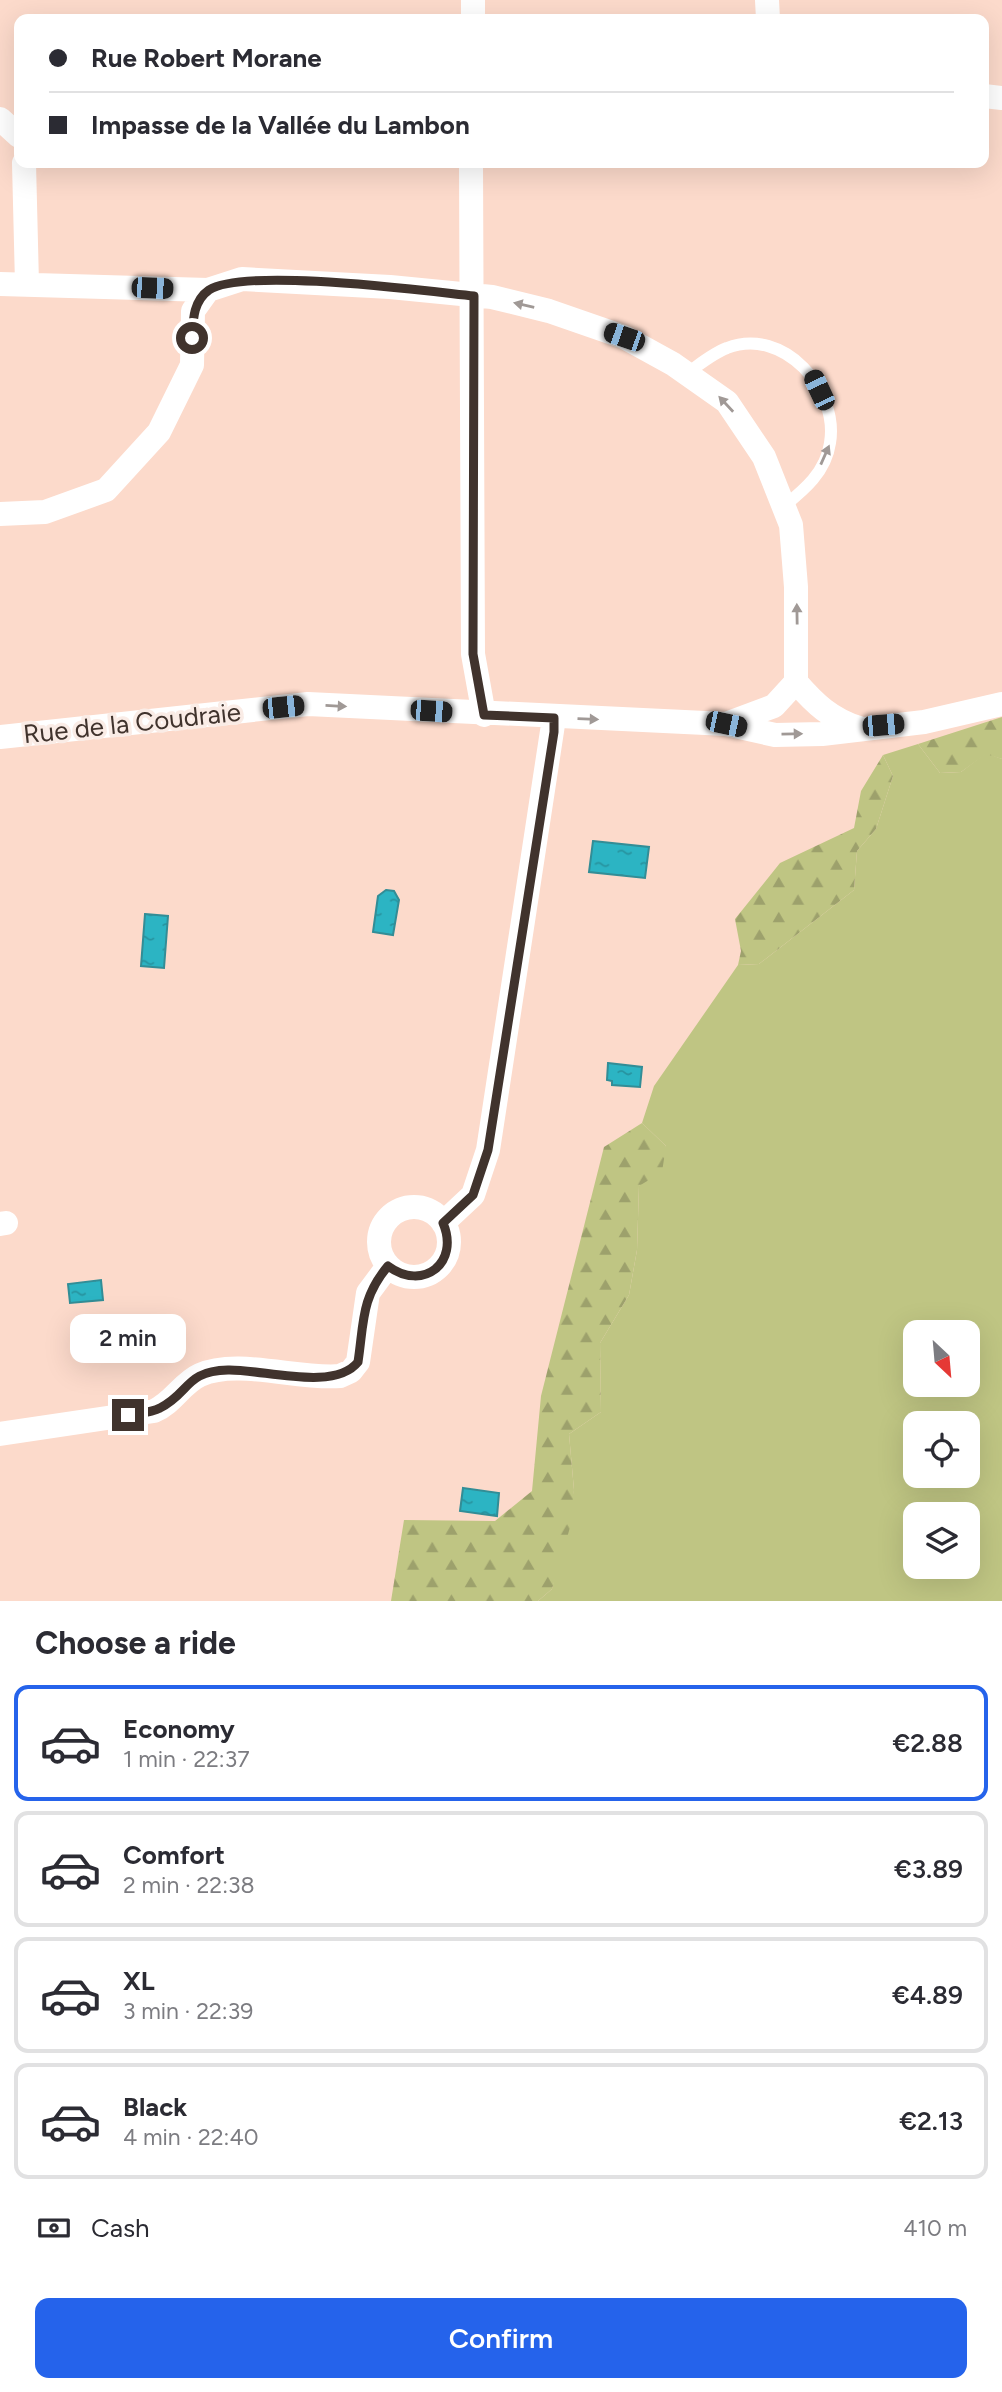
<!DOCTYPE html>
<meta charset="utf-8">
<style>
:root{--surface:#fff;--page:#f7f7f7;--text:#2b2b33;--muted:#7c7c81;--line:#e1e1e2;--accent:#2563eb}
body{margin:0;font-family:Figtree,sans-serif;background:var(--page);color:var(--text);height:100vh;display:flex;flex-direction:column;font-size:26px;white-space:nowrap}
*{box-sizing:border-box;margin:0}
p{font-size:23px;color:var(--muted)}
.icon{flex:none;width:38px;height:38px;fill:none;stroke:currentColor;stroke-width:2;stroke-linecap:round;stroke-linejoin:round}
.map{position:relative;height:1601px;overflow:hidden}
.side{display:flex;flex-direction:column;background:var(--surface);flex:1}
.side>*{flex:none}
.top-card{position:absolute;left:14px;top:14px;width:975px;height:154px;border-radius:14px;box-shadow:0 7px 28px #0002;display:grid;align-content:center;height:154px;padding:0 35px;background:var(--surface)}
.needle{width:46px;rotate:154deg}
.buttons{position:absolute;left:903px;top:1320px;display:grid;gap:14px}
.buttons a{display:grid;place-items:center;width:77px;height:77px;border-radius:14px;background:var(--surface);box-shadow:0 7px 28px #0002;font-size:35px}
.end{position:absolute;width:32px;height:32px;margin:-16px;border:9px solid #40332d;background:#fff;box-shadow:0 0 0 4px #fff}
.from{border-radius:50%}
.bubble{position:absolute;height:49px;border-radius:14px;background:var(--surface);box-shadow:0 7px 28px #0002;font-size:23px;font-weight:600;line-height:49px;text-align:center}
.car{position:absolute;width:21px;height:42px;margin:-21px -10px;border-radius:9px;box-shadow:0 0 5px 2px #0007;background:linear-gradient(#222 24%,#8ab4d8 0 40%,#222 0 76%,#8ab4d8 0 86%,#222 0)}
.top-card b{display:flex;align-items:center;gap:24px;height:66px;font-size:26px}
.top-card b+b{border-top:2px solid var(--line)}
.top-card i{width:18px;height:18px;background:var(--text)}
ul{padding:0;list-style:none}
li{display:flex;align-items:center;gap:21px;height:116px;margin:0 14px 10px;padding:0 21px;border:4px solid var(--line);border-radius:14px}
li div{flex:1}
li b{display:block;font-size:26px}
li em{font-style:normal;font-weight:600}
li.current{border-color:var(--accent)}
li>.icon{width:63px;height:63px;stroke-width:1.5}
h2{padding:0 35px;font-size:32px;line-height:84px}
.pay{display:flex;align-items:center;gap:18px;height:77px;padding:0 35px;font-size:26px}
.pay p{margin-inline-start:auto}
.cta{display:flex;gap:14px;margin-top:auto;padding:14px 35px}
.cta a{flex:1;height:80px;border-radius:14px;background:var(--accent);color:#fff;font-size:28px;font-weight:600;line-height:80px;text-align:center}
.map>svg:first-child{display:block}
.green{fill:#bfc583;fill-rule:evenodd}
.forest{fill:url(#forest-firs)}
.water{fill:url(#water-ripples);stroke:#328d96;stroke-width:2}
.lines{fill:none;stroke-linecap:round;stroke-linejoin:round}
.lane{stroke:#fff;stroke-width:12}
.street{stroke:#fff;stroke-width:24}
.oneway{fill:#a09996}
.route{stroke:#40332d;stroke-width:9}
.labels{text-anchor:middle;stroke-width:7;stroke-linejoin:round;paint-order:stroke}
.street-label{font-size:26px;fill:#40332d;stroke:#faece6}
</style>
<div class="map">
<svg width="1002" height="1601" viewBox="0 0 1002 1601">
<defs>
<pattern id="forest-firs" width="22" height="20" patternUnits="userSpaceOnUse" patternTransform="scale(1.75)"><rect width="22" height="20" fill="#bfc583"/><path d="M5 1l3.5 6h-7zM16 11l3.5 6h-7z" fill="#9da16c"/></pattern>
<pattern id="water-ripples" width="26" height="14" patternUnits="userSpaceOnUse" patternTransform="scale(1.75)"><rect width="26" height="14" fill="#2cb4c3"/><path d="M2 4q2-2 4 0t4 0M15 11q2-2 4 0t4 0" fill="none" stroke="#27939f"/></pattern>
</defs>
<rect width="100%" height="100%" fill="#fcdacb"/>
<path class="green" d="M918,744L940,773L961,772L986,753L1002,759V1601H538L552,1589L574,1490L569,1434L601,1412L600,1343L629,1295L637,1250L639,1186L666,1146L642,1123L654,1086L738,965L759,964L854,890L857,851L876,829L893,776L883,755ZM915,1332H968V1384H915ZM915,1423H968V1475H915ZM915,1514H968V1566H915Z"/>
<path class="forest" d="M1002,717V759L986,754L961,772L940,773L918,744Z
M883,755L893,776L876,829L857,851L854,890L759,964L738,965L741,951L735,919L780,863L854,828L861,791Z
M642,1123L666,1146L662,1172L639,1186L637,1250L629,1295L600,1343L601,1412L569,1434L574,1490L571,1524L552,1589L538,1601H391L404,1520L495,1521L532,1491L541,1396L604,1147Z"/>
<path class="water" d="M593,841L649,847L645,878L589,872Z
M386,890L394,891L399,900L393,935L373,932L378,896Z
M145,914L168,916L164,968L141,966Z
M608,1063L642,1067L640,1087L612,1085V1081L607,1080Z
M101,1280L103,1300L70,1303L68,1284Z
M463,1488L499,1493L497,1516L460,1511Z"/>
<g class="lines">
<path class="lane" d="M686,374C699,365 713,353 727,348C784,326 839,390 830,443C826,472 804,490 783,507"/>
<path class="street" d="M767,0L768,19
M473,19V0
M984,96L1002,98
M0,119L19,136
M24,163L27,284
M471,163L473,654L484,715
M0,284L208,290L242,279L390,287L492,297L549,311L624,337L673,364L727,402L764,457L791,525L796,587V682
M0,514L45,512L106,490L159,432L192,365L193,311L208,290
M796,682C815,704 831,719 859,728
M726,724L774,706L796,682
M0,737L308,704L726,724L775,735L822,734L924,722L1002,704
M379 1242a35 35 0 1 1 70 0a35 35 0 1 1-70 0Z
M443,1223L473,1195L488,1150L554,718
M0,1224L6,1223
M0,1434L154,1411C173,1403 182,1383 200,1375C237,1358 299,1380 340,1376L351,1371L358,1362L368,1293L388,1266"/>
</g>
<defs><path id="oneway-solid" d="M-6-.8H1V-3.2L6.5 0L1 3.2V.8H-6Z" transform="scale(1.75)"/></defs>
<g class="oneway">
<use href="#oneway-solid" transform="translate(524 305) rotate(-167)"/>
<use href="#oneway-solid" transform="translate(726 404) rotate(-133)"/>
<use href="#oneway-solid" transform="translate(825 455) rotate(-66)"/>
<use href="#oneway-solid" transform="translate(797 614) rotate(-91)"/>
<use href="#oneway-solid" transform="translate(336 706) rotate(3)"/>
<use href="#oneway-solid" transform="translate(588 719) rotate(2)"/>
<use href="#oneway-solid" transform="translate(792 734) rotate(-1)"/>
</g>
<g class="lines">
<path class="route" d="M128,1415C138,1413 151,1413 160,1408C190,1393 185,1371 228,1370C263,1369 334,1392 358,1362C364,1322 361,1298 388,1266C423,1292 460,1263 443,1223L473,1195L488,1150L554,732V718L484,715L473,654L474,296C425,291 245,267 209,290C193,301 193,321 192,338"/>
</g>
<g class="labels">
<g class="street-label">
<text transform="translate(132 723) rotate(-6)" y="9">Rue de la Coudraie</text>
</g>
</g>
</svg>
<div class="buttons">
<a><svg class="needle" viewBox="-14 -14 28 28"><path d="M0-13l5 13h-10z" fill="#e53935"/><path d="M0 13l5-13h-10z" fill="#7c7c81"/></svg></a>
<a><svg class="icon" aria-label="locate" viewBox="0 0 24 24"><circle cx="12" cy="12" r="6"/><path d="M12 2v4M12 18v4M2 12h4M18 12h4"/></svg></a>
<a><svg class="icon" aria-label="layers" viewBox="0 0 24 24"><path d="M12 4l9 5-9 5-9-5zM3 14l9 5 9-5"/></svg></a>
</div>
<i class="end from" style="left:192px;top:338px"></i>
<i class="end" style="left:128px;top:1415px"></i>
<div class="bubble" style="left:70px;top:1314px;width:116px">2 min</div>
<i class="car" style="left:152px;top:288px;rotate:92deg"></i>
<i class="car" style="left:624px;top:337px;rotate:289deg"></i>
<i class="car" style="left:819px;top:390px;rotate:335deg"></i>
<i class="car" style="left:283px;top:707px;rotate:84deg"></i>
<i class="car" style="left:431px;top:711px;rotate:94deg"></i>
<i class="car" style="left:726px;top:724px;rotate:102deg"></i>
<i class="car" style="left:883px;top:725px;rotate:85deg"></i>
<div class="top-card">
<b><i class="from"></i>Rue Robert Morane</b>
<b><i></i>Impasse de la Vallée du Lambon</b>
</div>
</div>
<section class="side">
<h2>Choose a ride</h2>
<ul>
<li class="current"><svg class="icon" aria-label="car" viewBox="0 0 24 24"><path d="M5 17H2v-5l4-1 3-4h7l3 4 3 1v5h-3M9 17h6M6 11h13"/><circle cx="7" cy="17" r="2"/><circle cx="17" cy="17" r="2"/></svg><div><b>Economy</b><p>1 min · 22:37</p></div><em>€2.88</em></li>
<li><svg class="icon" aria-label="car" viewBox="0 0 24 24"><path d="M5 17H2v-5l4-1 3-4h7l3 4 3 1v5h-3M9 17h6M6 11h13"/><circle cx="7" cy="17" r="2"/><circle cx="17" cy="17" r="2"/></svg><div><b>Comfort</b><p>2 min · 22:38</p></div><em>€3.89</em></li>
<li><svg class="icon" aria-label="car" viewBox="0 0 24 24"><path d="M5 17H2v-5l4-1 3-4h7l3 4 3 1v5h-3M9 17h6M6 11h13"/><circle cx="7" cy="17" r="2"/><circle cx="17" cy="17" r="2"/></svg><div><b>XL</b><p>3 min · 22:39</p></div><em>€4.89</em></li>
<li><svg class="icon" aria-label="car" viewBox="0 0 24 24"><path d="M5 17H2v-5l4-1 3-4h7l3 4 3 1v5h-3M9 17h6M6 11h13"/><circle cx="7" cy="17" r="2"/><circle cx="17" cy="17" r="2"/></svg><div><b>Black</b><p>4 min · 22:40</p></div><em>€2.13</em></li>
</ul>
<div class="pay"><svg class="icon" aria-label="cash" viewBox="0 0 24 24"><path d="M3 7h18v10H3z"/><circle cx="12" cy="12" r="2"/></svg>Cash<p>410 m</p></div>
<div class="cta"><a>Confirm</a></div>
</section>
